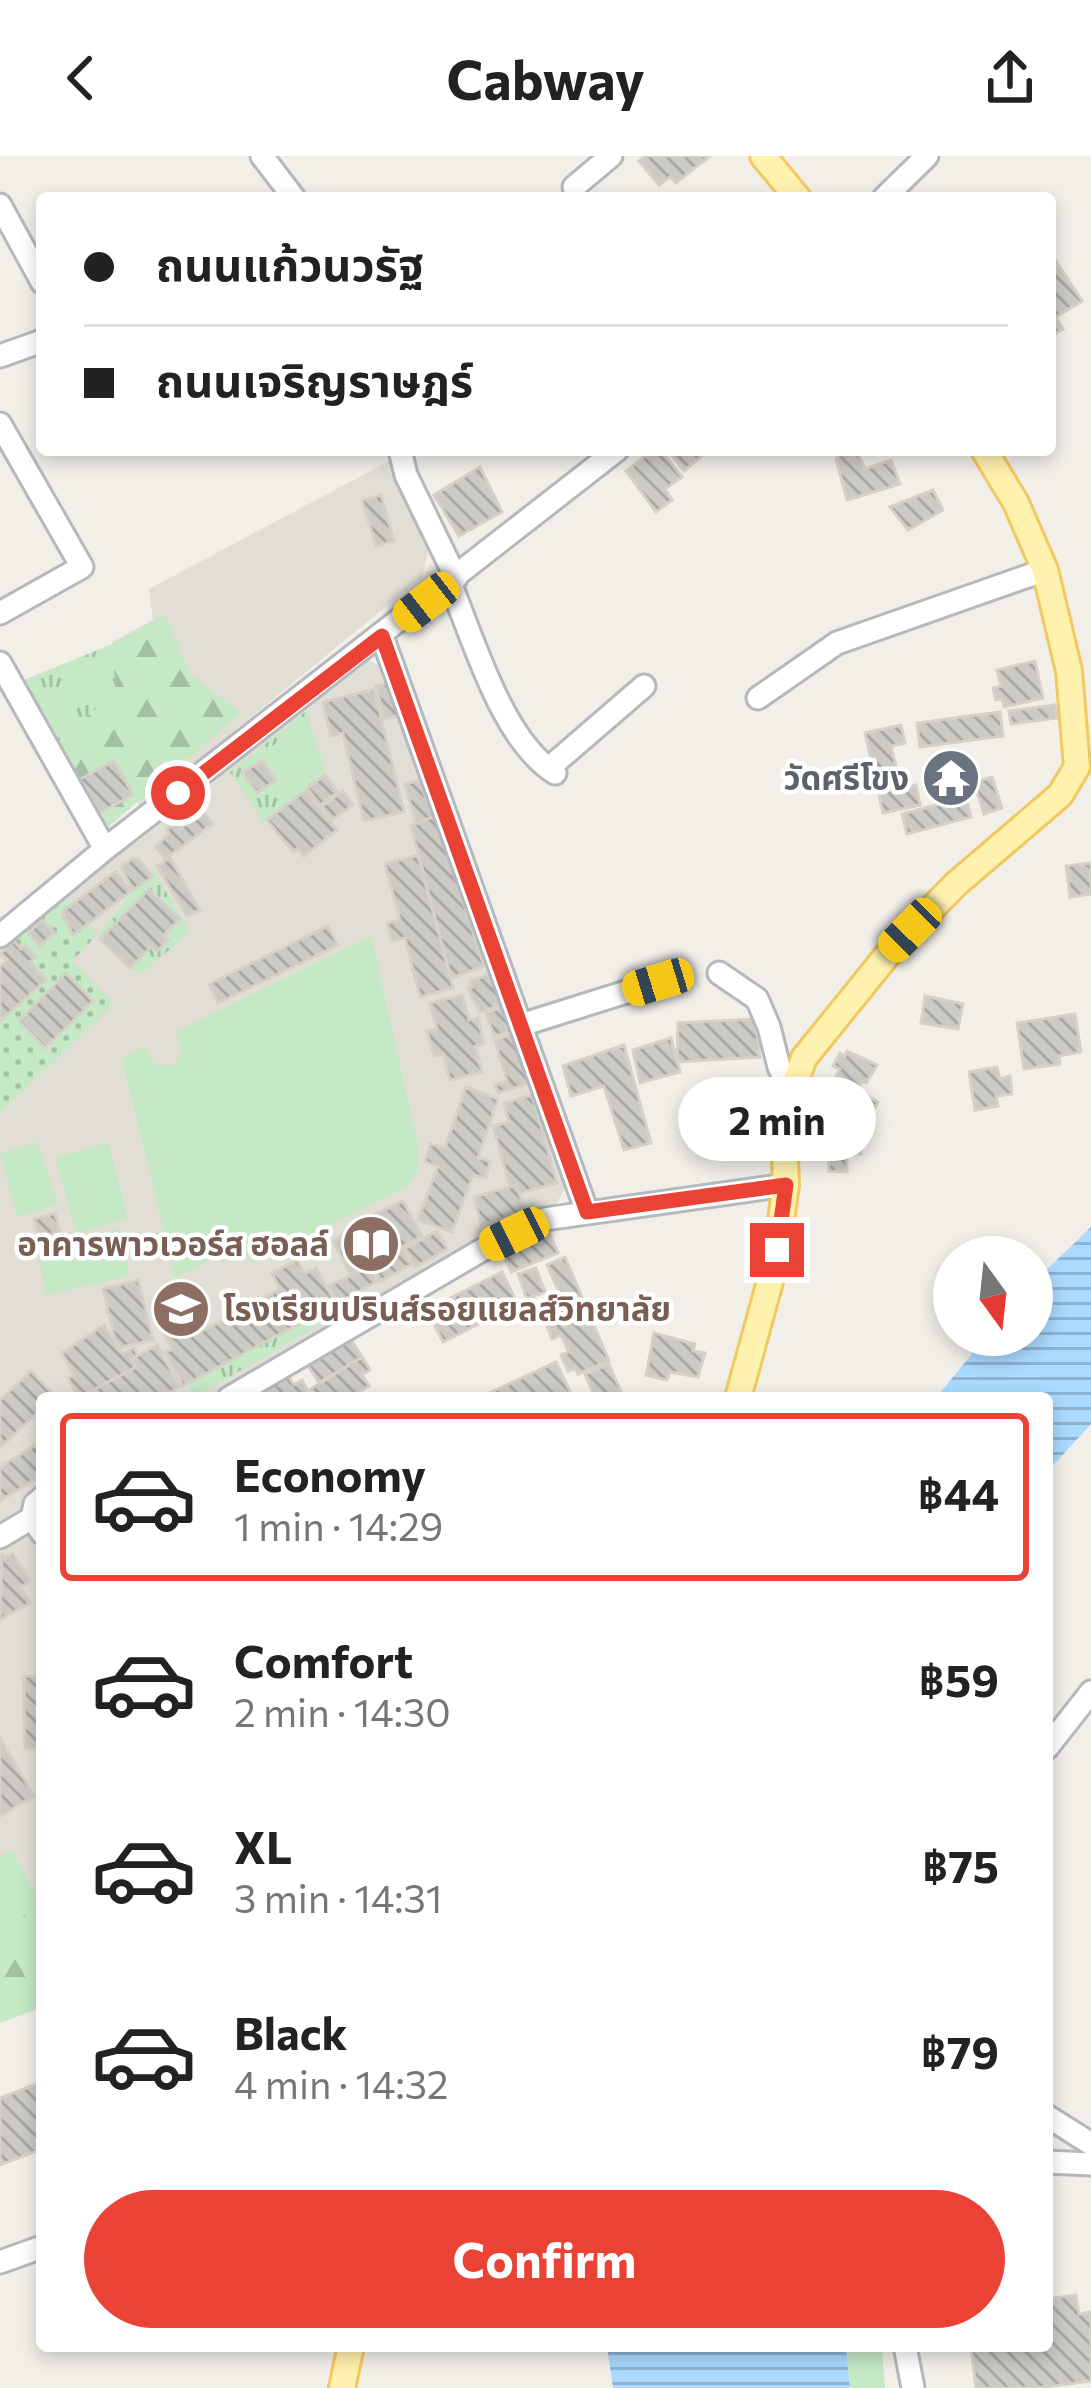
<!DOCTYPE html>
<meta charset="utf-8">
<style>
:root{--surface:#fff;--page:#f6f6f6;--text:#222;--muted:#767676;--line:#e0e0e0;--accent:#ea4335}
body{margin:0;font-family:Commissioner,"Noto Sans Thai",sans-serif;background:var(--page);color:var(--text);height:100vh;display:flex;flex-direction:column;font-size:45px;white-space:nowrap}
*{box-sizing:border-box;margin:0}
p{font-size:39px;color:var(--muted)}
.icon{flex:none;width:66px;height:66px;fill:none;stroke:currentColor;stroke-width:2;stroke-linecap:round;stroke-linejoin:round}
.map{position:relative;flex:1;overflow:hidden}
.panel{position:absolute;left:36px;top:1236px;width:1017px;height:960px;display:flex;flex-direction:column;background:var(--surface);border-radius:12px;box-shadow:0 6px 18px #0003}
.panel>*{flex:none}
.banner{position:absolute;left:36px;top:36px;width:1020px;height:264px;border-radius:12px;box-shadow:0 6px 18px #0003;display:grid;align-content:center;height:264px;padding:0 48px;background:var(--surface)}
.needle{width:78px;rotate:165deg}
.fabs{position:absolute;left:933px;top:1080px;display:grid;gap:24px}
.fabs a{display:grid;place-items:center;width:120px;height:120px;border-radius:50%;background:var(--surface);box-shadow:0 6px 18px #0003;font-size:60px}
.end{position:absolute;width:54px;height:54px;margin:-27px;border:15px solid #ea4335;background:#fff;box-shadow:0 0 0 6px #fff}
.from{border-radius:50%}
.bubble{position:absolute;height:84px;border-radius:42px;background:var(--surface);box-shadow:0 6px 18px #0003;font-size:39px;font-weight:700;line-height:84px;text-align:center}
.car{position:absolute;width:36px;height:72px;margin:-36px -18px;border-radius:15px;box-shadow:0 0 9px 3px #0007;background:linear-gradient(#f5c518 24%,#345 0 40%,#f5c518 0 76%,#345 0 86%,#f5c518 0)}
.banner b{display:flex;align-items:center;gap:42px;height:114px;font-size:45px}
.banner b+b{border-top:3px solid var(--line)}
.banner i{width:30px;height:30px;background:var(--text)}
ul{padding:21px 0 0;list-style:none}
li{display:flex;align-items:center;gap:36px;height:168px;margin:0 24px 18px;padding:0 24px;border:6px solid transparent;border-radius:12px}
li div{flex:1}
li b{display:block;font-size:45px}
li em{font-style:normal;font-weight:700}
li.current{border-color:var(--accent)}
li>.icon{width:108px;height:108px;stroke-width:1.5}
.action{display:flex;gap:24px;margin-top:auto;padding:24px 48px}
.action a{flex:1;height:138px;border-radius:72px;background:var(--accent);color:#fff;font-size:48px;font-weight:700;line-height:138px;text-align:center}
header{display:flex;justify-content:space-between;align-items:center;height:156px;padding:0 48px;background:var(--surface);font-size:54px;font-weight:700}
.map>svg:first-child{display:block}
.education{fill:#e1ded6}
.grass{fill:url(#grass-tufts)}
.forest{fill:url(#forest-firs)}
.park{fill:#c5e8c5}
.garden{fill:url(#garden-dots)}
.water{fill:url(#water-rules)}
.building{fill:url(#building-back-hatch);stroke:#d6d1c6;stroke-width:3}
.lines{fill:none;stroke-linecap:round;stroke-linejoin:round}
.minor-casing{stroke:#b5b8bc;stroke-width:27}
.major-casing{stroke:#f2c960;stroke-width:30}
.minor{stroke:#fff;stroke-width:21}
.major{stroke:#fff2af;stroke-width:24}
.route{stroke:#ea4335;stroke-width:15}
.labels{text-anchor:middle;stroke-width:9;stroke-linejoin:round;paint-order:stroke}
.worship-label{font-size:33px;font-weight:bold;fill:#5b616d;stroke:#fff;text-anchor:end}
.education-label{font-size:33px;font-weight:bold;fill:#785e54;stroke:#fff;text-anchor:end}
</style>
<header><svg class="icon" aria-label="back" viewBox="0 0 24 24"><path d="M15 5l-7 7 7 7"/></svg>Cabway<svg class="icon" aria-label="share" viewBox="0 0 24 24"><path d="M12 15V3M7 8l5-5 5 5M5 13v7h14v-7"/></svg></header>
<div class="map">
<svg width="1091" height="2232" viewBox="0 0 1091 2232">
<defs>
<pattern id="grass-tufts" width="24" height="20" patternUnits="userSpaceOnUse" patternTransform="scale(3)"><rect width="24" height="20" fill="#c5e8c5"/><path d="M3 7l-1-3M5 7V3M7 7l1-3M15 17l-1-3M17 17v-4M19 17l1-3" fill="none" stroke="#a3c0a4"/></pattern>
<pattern id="forest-firs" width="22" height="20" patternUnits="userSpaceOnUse" patternTransform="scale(3)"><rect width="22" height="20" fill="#c5e8c5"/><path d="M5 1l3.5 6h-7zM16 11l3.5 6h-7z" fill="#a3c0a4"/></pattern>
<pattern id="garden-dots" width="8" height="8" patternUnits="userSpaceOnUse" patternTransform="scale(3)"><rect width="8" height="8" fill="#c5e8c5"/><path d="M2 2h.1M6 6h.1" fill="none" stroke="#a3c0a4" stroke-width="1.8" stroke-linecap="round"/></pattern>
<pattern id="water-rules" width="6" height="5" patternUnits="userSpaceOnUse" patternTransform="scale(3)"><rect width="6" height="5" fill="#aadaff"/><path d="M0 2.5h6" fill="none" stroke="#8eb4d2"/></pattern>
<pattern id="building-back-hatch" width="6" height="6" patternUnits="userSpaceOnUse" patternTransform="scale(3)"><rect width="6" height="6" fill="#cccac5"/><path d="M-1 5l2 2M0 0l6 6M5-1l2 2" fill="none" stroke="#a9a8a4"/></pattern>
</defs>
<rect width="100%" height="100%" fill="#f1efe8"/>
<path class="education" d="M393,303L429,391L422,421L139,653L112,486L153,464L149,433Z
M368,504L385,513L571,1020L556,1049L515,1065L208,1242H42V1851L0,1867V793Z"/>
<path class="grass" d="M110,489L117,535L55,588L19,526Z
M306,555L308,562L265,596L292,633L324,610L325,619L264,666L230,616Z
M153,714L190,776L140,819L98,778L134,735L151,721L149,717Z
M336,1148L341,1156L195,1241L187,1228Z"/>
<path class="forest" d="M165,459L190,518L241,557L100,678L55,588L117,535L110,489Z
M42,1746V1851L0,1867V1778Z"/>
<path class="park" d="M308,562L324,610L293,633L265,596Z
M371,780L419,994L417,1018L407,1030L251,1108L240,1089L175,1122L122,902L145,891L155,909H174L181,897L176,876Z
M37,986L58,1048L17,1061L0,998Z
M108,987L128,1062L76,1077L55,1001Z
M118,1073L129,1120L47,1139L36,1092Z
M12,1694L40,1747L0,1778V1701Z
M846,2190H882L885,2232H850Z"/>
<path class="garden" d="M67,743L98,778L72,805L114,848L0,957V862L43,822L13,784Z"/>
<path class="water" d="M1091,1071V1268L1047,1316V1242H936L987,1179H1032V1128Z
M607,2190H846L850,2232H613Z"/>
<path class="building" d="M646,0H710L676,27L670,21L659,29L639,5Z
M1050,96L1082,145L1056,161L1063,173L1050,181Z
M652,294H661L682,321L665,333L672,344L656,356L626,315Z
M668,294H709L684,315Z
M846,294H857L865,313L891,304L900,328L847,344L836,303Z
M480,311L502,356L459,380L434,339Z
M933,334L943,354L908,374L890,351Z
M381,339L394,385L376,390L362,344Z
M1035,505L1043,542L1004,551L1002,542L996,544L993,532L1001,530L997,514Z
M389,527L398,560L384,563L376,530Z
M374,533L404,656L364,665L343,577L331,580L323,546Z
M1055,549L1057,562L1011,568L1009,555Z
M1000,556L1003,580L920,591L917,567Z
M901,569L905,587L891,590L901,632L916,629L920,649L883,657L865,577Z
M262,604L276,624L257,637L242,617Z
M114,605L133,639L99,657L80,623Z
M325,619L338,636L320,649L307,632Z
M992,621L1002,652L984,658L974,626Z
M419,624L433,661L416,668L405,628Z
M306,634L337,674L304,700L298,692L293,696L267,664Z
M343,635L353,649L331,664L322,650Z
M966,641L971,661L907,678L902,658Z
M203,655L212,668L165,703L156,691L169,677L167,673L176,666L181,672Z
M435,660L484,810L451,822L411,670Z
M418,699L453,832L420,841L405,782L392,785L387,767L400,764L385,708Z
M133,702L139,703L152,721L133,734L121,711Z
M170,702L200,754L187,760L157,710Z
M1091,707V738L1070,741L1066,710Z
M116,715L131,735L73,779L62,756Z
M149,733L180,763L163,780L168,784L157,795L152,790L130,812L100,783Z
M42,764L55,777L40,790L28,777Z
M328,770L338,789L218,847L209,828Z
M14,785L21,793L25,789L36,801L30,806L46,824L0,865V811L7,804L1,797Z
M66,817L93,845L45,892L19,865Z
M491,818L502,849L480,856L468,832L472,831L470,825Z
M462,839L469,864L478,862L484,888L475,890L482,916L450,924L443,898L434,900L427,875L437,873L430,847Z
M925,840L963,848L958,873L921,867Z
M503,851L511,875L494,880L486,857Z
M1075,858L1081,896L1059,900L1060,908L1024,913L1017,867Z
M755,863L760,901L677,906L678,867Z
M516,877L531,927L498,937L495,929L507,925L495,884Z
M671,882L680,916L640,927L633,894Z
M624,889L651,987L624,994L604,930L571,940L563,910Z
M847,895L877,909L866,927L862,925L859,931L836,920L840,913L833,910L840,897L845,900Z
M997,911L1000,923L1010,920L1012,938L996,940L998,950L975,954L969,916Z
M843,927L878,946L868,965L837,951L843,941L836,936Z
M466,931L498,943L478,1002L490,1005L486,1022L473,1019L452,1076L418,1064L438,1010L425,1006L430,988L445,992Z
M532,939L557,1027L519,1037L516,1029L510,1031L493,970L509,966L504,947Z
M829,974L861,975V998H847V1016L829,1015Z
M516,1029L526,1056L481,1069L474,1041Z
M403,1045L422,1080L402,1091L412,1108L381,1125L372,1108L351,1119L333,1085L356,1072L354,1068Z
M55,1057L60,1076L39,1081L34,1063Z
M437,1075L447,1093L415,1111L405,1093Z
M550,1078L558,1097L511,1116L503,1097Z
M565,1101L609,1205L578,1218L575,1212L568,1215L561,1199L569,1196L561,1179L552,1183L545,1165L554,1161L547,1145L560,1139L547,1109Z
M297,1104L305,1118L316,1112L336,1148L183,1230L165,1196L172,1193L163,1175L187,1163L195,1179L280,1133L272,1117Z
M370,1111L378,1125L338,1147L328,1130Z
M536,1112L545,1136L527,1143L518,1118Z
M502,1116L518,1148L443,1186L427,1154Z
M138,1124L153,1184L117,1192L103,1133Z
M104,1169L123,1198L134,1192L138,1199L131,1203L136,1211L78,1242L68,1222L74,1219L62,1197Z
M654,1177L695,1188L693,1195L705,1197L698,1221L670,1216L667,1224L646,1219Z
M350,1182L362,1201L319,1227L307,1208Z
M157,1189L180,1231L159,1242H79L136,1211L131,1203Z
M362,1201L370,1214L362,1219L369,1230L348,1242H317L311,1233Z
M556,1206L573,1242H484L483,1240Z
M609,1208L622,1238L595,1242L585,1218Z
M283,1212L294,1229L302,1224L312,1242H267L258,1227Z
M31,1215L55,1240L42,1242V1252L0,1292V1244Z
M42,1285V1319L0,1345V1311Z
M2,1397L4,1402L13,1397L30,1425L21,1431L30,1447L0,1464Z
M24,1520H42V1593H25Z
M0,1582L34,1640L0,1660Z
M39,1927L42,1993L0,2009V1942Z
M1076,2139L1079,2158L1091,2156V2225L1037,2232H976L971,2190H1047V2143Z"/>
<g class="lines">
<g class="minor-casing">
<path id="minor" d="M262,0L294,42
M574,31L611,0
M884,42L927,0
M0,49L42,126
M0,200L42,185
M0,268L82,411L0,457
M400,294L406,319L456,422
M450,427C474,484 502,584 555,617
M382,480L587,1056
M0,507L105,693
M758,542L837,487L1045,414
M549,612L644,530
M0,780L105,693L617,294
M719,817L757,843L769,871L779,911L792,935
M521,869L658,826
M229,1242L482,1094L545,1063L786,1029
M42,1342L35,1348L32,1362L42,1377
M0,1381L32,1362
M1047,1592L1091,1536
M1047,1960L1091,1988
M1047,2006L1091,2008
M0,2106L42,2091
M905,2190L913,2232"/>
</g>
<g class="major-casing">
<path id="major" d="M763,0L798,42
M738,1242L774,1111L786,1029L784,979L790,941L804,902L893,792L956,728L1060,639L1077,611L1069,515L1045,414L1016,347L984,294
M342,2232L351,2190"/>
</g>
<use href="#minor" class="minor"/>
<use href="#major" class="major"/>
</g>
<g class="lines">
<path class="route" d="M178,637L382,480L587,1056L786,1029L777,1094"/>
</g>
<defs>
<g id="temple-disc" transform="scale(3)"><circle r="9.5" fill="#6b7280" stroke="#fff"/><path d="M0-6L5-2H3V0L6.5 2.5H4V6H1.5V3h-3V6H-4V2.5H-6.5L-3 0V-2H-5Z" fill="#fff"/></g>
<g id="library-disc" transform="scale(3)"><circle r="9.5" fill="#8d6e63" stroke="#fff"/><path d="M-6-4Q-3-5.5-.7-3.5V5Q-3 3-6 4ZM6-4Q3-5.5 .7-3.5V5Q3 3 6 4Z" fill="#fff"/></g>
<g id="school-disc" transform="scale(3)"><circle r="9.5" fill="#8d6e63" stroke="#fff"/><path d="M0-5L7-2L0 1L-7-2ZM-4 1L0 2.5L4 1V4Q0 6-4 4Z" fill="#fff"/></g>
</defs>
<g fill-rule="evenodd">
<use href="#temple-disc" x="951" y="622"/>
<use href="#library-disc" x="371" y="1088"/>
<use href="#school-disc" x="181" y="1153"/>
</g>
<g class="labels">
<g class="worship-label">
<text x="909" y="634">วัดศรีโขง</text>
</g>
<g class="education-label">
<text x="329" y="1100">อาคารพาวเวอร์ส ฮอลล์</text>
<text x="223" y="1165" text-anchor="start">โรงเรียนปรินส์รอยแยลส์วิทยาลัย</text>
</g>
</g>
</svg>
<div class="fabs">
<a><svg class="needle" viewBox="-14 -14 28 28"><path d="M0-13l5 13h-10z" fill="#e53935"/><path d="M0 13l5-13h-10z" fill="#767676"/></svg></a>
</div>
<i class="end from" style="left:178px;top:637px"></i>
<i class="end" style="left:777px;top:1094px"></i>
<div class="bubble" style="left:678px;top:921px;width:198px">2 min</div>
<i class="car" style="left:426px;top:446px;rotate:232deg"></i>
<i class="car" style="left:910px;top:774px;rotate:224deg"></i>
<i class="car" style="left:658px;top:826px;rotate:253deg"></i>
<i class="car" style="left:514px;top:1078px;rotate:244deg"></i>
<div class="banner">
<b><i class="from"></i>ถนนแก้วนวรัฐ</b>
<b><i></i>ถนนเจริญราษฎร์</b>
</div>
<section class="panel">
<ul>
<li class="current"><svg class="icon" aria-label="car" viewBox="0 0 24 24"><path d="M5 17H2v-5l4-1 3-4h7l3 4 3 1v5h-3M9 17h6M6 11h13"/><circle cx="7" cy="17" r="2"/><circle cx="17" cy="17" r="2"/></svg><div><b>Economy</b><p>1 min · 14:29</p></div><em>฿44</em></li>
<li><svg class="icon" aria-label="car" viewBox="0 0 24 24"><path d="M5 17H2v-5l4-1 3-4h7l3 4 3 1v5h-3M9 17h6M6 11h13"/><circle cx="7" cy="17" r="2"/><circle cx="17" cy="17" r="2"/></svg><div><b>Comfort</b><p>2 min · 14:30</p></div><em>฿59</em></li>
<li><svg class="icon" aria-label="car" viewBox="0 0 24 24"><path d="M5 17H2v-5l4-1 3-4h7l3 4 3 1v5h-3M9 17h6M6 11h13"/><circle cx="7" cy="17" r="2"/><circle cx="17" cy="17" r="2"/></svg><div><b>XL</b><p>3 min · 14:31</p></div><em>฿75</em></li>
<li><svg class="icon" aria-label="car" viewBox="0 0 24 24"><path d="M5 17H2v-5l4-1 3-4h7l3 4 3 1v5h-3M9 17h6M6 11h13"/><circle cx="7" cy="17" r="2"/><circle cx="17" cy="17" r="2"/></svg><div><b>Black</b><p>4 min · 14:32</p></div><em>฿79</em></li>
</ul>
<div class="action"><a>Confirm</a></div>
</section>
</div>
